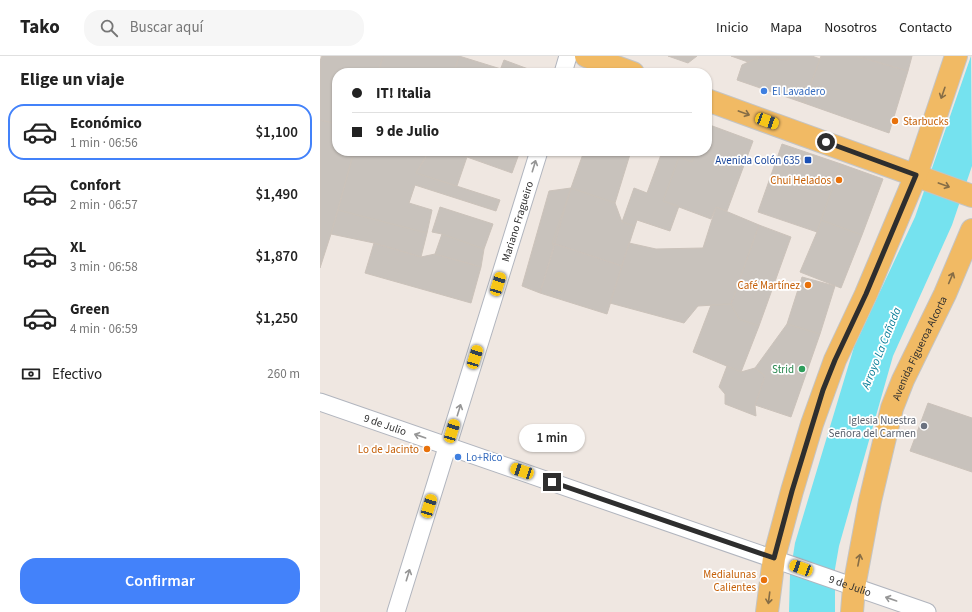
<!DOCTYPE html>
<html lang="es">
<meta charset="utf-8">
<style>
:root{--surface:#fff;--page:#f6f6f6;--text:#222;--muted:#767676;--line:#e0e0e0;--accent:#4382fa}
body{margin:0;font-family:"Source Sans 3",sans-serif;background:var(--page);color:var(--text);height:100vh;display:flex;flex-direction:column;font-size:15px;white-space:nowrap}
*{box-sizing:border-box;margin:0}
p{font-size:13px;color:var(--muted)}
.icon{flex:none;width:22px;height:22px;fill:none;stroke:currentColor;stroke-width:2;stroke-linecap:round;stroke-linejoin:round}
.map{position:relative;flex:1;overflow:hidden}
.details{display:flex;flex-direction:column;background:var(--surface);width:320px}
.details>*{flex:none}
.banner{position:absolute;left:12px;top:12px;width:380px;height:88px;border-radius:16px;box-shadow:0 1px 3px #0004;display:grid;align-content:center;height:88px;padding:0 20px;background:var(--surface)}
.end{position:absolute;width:18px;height:18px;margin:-9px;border:5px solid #2e2e2e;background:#fff;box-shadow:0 0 0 2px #fff}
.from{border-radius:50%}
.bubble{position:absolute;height:28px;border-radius:14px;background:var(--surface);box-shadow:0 1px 3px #0004;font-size:13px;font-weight:600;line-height:28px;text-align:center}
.car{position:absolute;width:12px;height:24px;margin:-12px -6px;border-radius:5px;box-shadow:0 0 3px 1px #0007;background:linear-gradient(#f5c518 24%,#345 0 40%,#f5c518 0 76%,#345 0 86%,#f5c518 0)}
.banner b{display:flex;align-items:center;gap:14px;height:38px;font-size:15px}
.banner b+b{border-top:1px solid var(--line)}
.banner i{width:10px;height:10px;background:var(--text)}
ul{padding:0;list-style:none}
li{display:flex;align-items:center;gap:12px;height:56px;margin:0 8px 6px;padding:0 12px;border:2px solid transparent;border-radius:16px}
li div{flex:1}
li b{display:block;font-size:15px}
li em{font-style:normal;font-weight:600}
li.selected{border-color:var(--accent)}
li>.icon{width:36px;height:36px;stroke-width:1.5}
h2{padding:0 20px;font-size:18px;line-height:48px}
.pay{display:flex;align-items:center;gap:10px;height:44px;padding:0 20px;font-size:15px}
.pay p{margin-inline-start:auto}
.primary-button{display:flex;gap:8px;margin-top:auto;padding:8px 20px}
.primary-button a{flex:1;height:46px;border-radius:16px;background:var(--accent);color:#fff;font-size:16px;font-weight:600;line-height:46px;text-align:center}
header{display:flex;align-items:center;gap:24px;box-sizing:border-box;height:56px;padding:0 20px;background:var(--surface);border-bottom:1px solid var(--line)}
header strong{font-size:19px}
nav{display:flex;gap:22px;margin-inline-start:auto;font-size:14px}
.search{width:280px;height:36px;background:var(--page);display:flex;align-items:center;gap:10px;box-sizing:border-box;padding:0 14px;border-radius:16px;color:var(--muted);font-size:15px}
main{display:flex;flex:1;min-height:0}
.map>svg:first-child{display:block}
.water{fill:#75e2ef}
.building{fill:#c8c2bc;stroke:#cbc2ba}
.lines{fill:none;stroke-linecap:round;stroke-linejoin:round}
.minor-casing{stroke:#b1b5be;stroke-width:19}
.primary-casing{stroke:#c4c4c4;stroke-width:24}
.minor{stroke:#fff;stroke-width:17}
.primary{stroke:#f1ba64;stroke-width:22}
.oneway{stroke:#866d46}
.oneway2{stroke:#969696}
.route{stroke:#2e2e2e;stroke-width:5}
.shop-dot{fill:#3f7fe0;stroke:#fff;stroke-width:1.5}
.food-dot{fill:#e8710a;stroke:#fff;stroke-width:1.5}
.transit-dot{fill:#1a4fb4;stroke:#fff;stroke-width:1.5}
.leisure-dot{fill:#2e9e5b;stroke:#fff;stroke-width:1.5}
.worship-dot{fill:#6b7280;stroke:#fff;stroke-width:1.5}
.labels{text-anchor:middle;stroke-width:3.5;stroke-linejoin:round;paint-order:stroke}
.shop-label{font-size:11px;fill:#366cbe;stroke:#fff;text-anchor:start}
.food-label{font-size:11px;fill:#c56008;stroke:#fff;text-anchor:end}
.transit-label{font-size:11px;fill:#164399;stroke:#fff;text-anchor:end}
.street-label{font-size:11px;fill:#2e2e2e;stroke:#fff}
.leisure-label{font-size:11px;fill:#27864d;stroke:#fff;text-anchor:end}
.worship-label{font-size:11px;fill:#5b616d;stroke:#fff;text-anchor:end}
.water-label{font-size:12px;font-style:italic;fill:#0e809b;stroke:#fff}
</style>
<header>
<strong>Tako</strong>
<div class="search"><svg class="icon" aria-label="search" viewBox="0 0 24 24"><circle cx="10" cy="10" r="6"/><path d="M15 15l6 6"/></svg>Buscar aquí</div>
<nav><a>Inicio</a><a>Mapa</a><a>Nosotros</a><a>Contacto</a></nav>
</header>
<main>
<section class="details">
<h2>Elige un viaje</h2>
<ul>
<li class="selected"><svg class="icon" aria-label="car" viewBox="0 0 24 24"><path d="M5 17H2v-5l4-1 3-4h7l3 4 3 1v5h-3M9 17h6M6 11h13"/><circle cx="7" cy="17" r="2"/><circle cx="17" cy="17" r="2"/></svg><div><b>Económico</b><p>1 min · 06:56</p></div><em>$1,100</em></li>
<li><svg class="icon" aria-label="car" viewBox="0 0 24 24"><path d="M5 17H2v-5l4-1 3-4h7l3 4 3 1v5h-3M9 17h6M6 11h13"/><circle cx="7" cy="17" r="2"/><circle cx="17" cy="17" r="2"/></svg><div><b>Confort</b><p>2 min · 06:57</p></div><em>$1,490</em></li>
<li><svg class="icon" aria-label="car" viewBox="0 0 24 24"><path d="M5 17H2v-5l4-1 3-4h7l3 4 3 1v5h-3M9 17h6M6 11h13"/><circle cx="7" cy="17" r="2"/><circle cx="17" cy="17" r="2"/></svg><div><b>XL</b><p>3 min · 06:58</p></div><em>$1,870</em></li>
<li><svg class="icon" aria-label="car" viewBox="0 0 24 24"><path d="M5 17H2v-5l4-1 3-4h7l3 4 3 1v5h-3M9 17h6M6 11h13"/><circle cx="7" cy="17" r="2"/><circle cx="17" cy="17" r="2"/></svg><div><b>Green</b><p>4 min · 06:59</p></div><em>$1,250</em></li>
</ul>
<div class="pay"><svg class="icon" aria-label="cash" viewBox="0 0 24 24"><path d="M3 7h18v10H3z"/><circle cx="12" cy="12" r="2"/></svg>Efectivo<p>260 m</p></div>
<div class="primary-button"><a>Confirmar</a></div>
</section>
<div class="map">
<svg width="652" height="556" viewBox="0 0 652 556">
<rect width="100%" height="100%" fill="#efe7e1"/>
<path class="water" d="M651,0L652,110L632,169L573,300L519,490L515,513V556H469L470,519L475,487L534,291L595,161Z"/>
<path class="building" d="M2,0H63L58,17H17V68L0,64V5Z
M63,0H139L134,17H58Z
M139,0L181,13L179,17H134Z
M348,0H377L368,7Z
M411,0H471L468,4L437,2L428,6Z
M471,0H492L500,3L484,47L417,24L422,9L437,2L468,4Z
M501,0H536L588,15L569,77L484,47Z
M536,0H592L588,15Z
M184,4L219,17H179Z
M0,64L17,68V95H34L11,178L0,212Z
M387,68L433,85L407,155L396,151L391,163L343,145L359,101L372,106L376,95H387Z
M462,88L521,108L501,164L497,176L438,156Z
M34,95H109L96,117L180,144L176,155L95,129L89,147L112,154L107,177L18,154Z
M110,95H149L137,130L96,117Z
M149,95H200L192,117L147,101Z
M264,95H311L295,147L251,132Z
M339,95H376L372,106L359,101L343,145L359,150L350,175L317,164L315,170L302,166L314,132L327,137L342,96Z
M521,108L563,123L542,179L501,164Z
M251,132L295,147L302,166L315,170L302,210L232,187Z
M251,132L220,237L202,230L229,135Z
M120,151L173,168L164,193L122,178L112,176Z
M396,151L439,169L411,248L378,250L364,267L290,247L309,187L336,193L383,192Z
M18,154L107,177L101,201L54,187L11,178Z
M501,164L542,179L521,232L480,216L497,176Z
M439,169L471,181L439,270L419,263L411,248Z
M122,178L164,193L161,211L115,198Z
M54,187L101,201L115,198L161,211L151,247L45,217Z
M232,187L302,210L287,258L220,237L234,191Z
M482,221L515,230L500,278L467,268Z
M411,248L419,263L439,270L421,316L373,296L391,249Z
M467,268L500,278L471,361L435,349L445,320L435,312Z
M407,310L421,316L435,312L445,320L435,349L436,360L405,348V338L399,331Z
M608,347L652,362V416L590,395Z"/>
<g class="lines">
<g class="minor-casing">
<g id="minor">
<path d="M243,17L248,0"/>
<path id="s1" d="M0,346L607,556"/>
<path id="s2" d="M76,556L219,95"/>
</g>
</g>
<g class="primary-casing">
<g id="primary">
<path d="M266,0L313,17"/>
<path d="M387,44L652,140"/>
<path d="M447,556L454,502L472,435L492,368L515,304L546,238L596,119L636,0"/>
<path id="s3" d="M532,556L534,531L550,445L572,352L583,324L625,238L652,174"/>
</g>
</g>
<use href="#minor" class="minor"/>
<use href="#primary" class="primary"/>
</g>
<defs><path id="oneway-shaft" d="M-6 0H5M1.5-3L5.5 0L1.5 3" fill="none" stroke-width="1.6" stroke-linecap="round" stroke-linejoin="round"/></defs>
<g class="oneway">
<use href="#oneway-shaft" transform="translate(623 37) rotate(109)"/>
<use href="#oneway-shaft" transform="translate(424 57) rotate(20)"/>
<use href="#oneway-shaft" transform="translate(624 129) rotate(20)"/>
<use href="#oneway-shaft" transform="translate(631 222) rotate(-67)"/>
<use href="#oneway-shaft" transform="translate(539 504) rotate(-79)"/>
<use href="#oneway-shaft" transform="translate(449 542) rotate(97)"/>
</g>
<g class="oneway2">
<use href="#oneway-shaft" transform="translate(214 110) rotate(-73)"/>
<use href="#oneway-shaft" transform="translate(139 354) rotate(-73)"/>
<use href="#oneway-shaft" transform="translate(100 380) rotate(-161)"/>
<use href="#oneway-shaft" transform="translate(88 519) rotate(-73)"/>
<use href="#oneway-shaft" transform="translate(571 543) rotate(-161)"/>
</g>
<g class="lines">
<path class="route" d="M232,426L454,502L472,435L503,334L515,304L546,238L596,119L506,86"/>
</g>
<g class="shop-dot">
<circle cx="444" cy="35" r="4"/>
<circle cx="138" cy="401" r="4"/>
</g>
<g class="food-dot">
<circle cx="575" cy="65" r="4"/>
<circle cx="519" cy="124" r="4"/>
<circle cx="488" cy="229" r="4"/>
<circle cx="107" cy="393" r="4"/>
<circle cx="444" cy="524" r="4"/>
</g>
<rect class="transit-dot" x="484" y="100" width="8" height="8" rx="2"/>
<circle class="leisure-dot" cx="482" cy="313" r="4"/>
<circle class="worship-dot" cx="604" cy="370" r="4"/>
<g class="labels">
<g class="shop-label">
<text x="452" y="39">El Lavadero</text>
<text x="146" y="405">Lo+Rico</text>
</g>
<g class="food-label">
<text x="583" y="69" text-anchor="start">Starbucks</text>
<text x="511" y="128">Chui Helados</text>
<text x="480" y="233">Café Martínez</text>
<text x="99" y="397">Lo de Jacinto</text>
<text x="436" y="522">Medialunas<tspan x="436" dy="13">Calientes</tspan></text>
</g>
<g class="transit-label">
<text x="480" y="108">Avenida Colón 635</text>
</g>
<g class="street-label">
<text dy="4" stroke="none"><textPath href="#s2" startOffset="409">Mariano Fragueiro</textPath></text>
<text dy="4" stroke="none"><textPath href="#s3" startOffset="274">Avenida Figueroa Alcorta</textPath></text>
<text dy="4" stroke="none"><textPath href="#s1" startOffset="69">9 de Julio</textPath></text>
<text dy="4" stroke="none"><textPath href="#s1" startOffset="561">9 de Julio</textPath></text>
</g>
<g class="leisure-label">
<text x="474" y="317">Strid</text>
</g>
<g class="worship-label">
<text x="596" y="368">Iglesia Nuestra<tspan x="596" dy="13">Señora del Carmen</tspan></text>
</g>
<g class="water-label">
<text transform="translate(561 292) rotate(-68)" y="4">Arroyo La Cañada</text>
</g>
</g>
</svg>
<i class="end from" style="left:506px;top:86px"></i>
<i class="end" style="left:232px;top:426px"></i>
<div class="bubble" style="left:199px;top:368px;width:66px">1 min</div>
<i class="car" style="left:447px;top:65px;rotate:110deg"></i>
<i class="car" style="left:178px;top:228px;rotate:17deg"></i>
<i class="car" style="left:155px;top:301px;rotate:17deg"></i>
<i class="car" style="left:132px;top:375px;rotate:17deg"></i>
<i class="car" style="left:202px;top:415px;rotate:289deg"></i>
<i class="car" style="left:109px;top:450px;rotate:17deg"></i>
<i class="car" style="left:481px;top:512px;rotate:290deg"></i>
<div class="banner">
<b><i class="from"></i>IT! Italia</b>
<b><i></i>9 de Julio</b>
</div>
</div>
</main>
